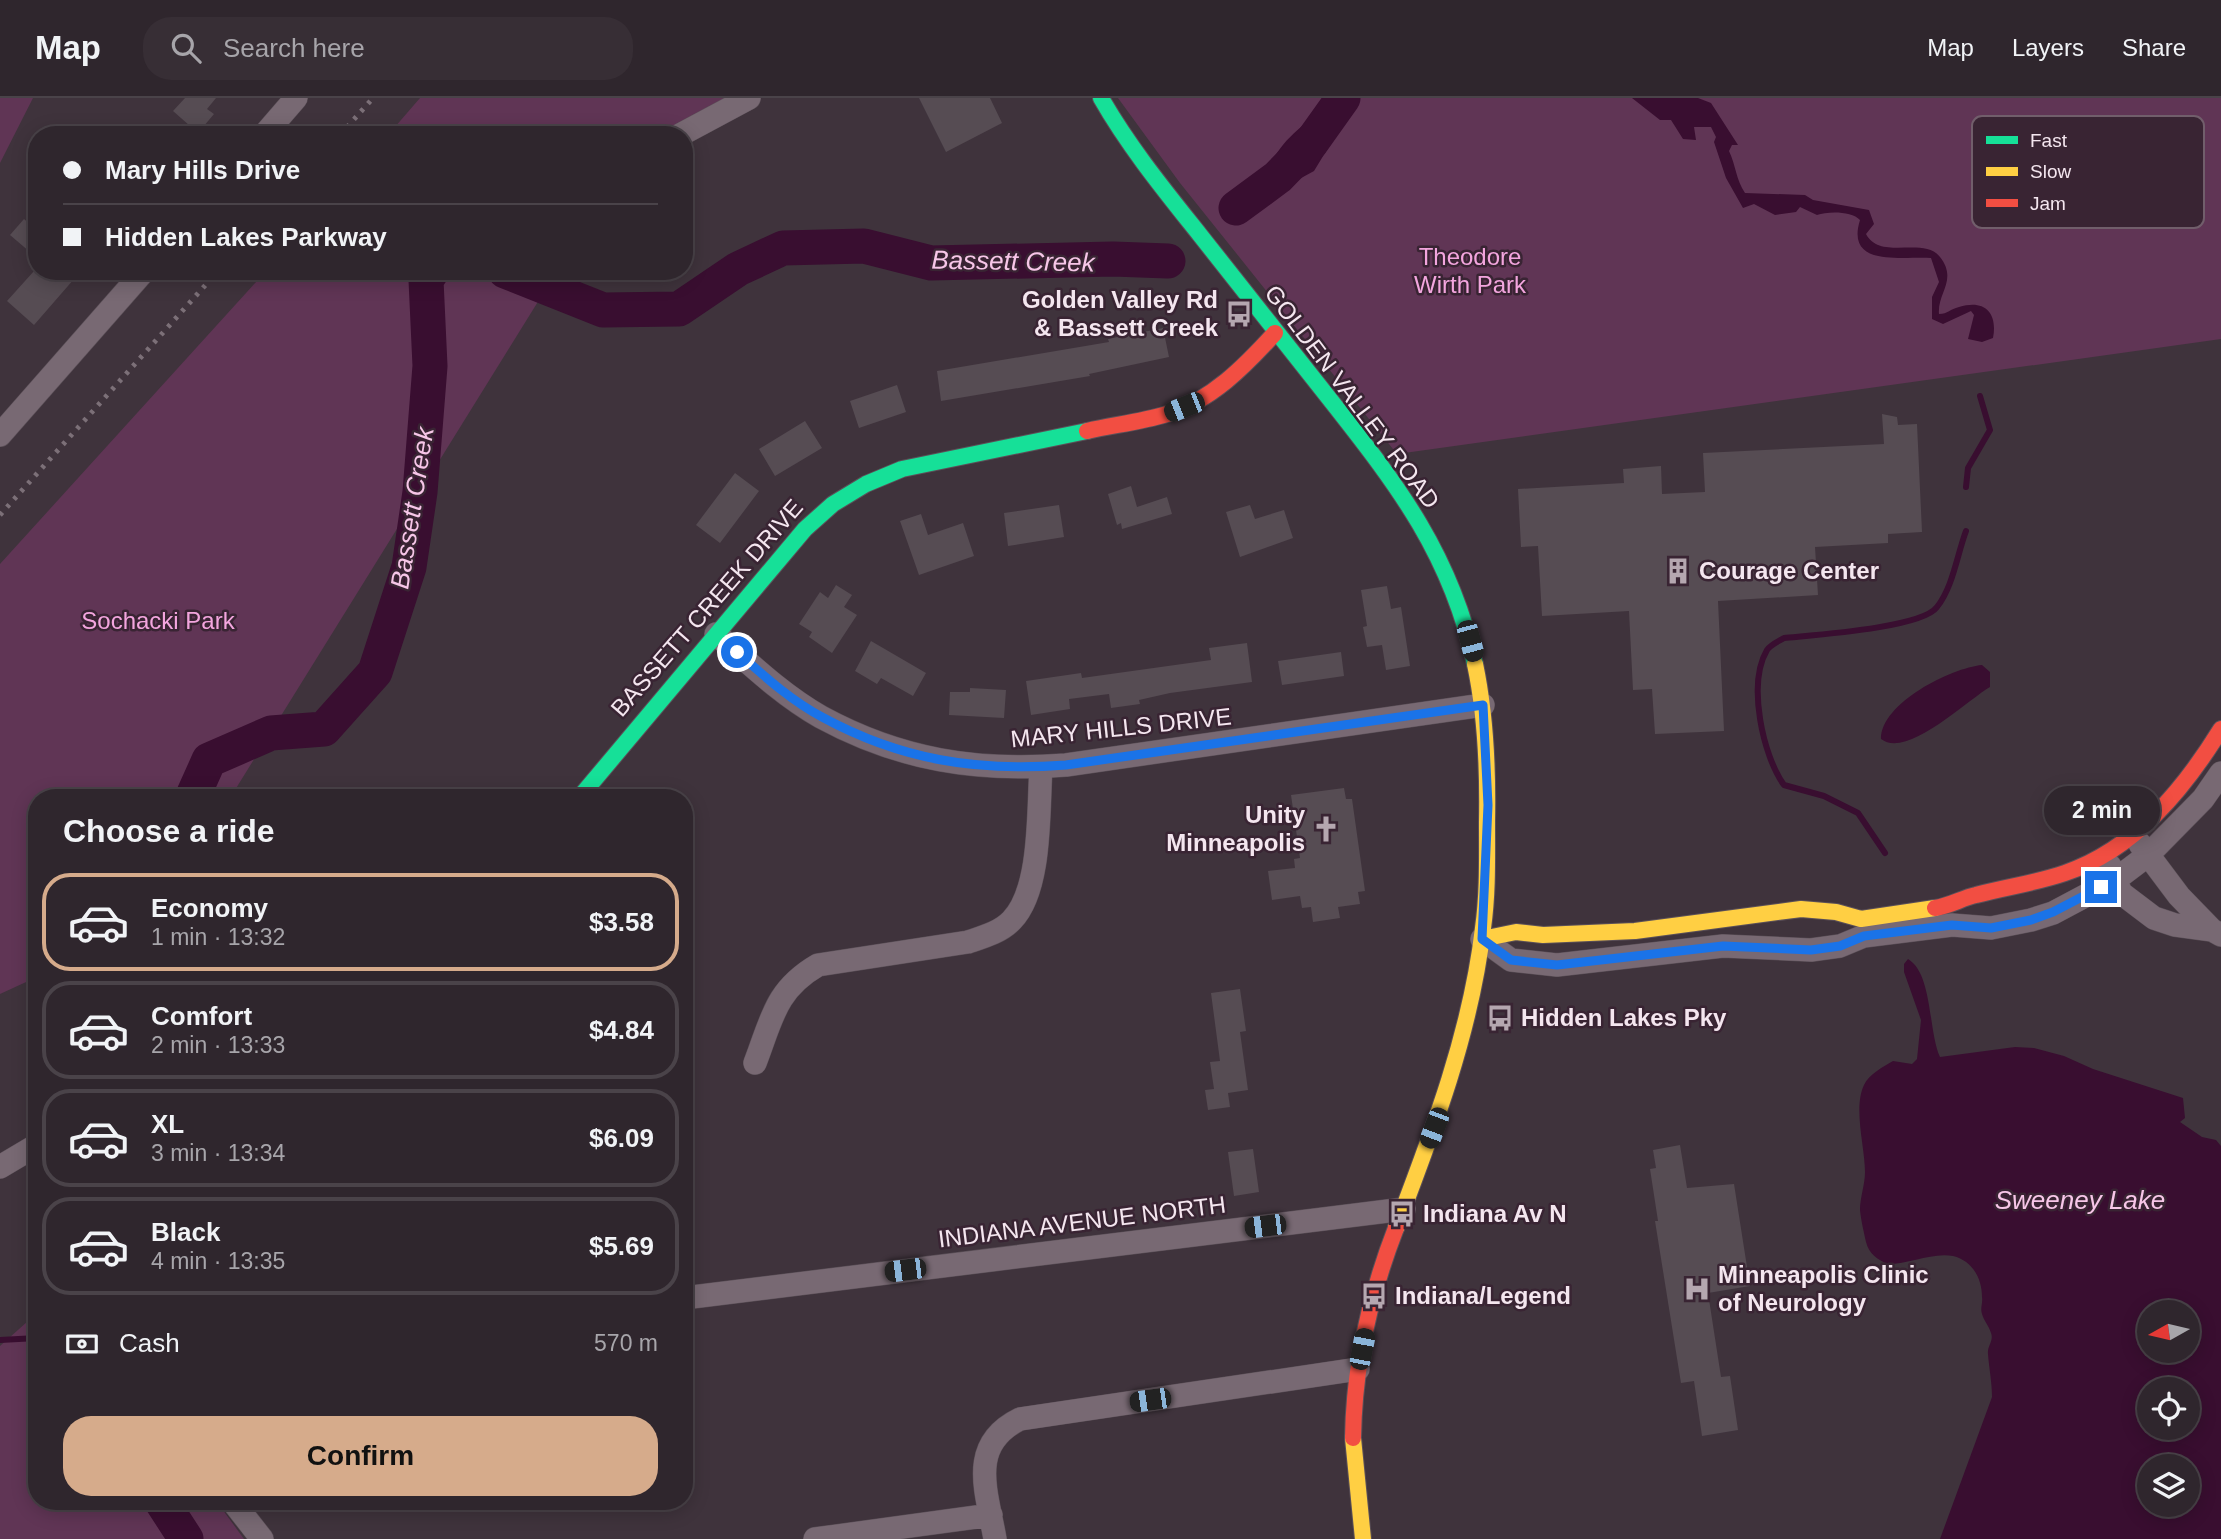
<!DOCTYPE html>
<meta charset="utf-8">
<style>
:root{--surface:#2f262d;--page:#372e35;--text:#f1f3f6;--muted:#a7a5aa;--line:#4a4349;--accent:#d6ab8b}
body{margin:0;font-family:Arial,sans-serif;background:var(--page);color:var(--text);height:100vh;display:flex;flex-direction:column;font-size:26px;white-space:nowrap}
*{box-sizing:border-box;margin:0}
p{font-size:23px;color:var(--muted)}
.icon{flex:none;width:38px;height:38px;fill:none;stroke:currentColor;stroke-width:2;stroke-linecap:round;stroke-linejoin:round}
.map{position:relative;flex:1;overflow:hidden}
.sheet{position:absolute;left:28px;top:691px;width:665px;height:721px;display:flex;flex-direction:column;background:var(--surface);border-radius:28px;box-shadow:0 4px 18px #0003,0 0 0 2px var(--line)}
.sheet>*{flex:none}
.hud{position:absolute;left:28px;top:28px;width:665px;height:154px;border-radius:28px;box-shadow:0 4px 18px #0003,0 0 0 2px var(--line);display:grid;align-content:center;height:154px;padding:0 35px;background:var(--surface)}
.needle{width:46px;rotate:262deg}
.buttons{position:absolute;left:2137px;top:1202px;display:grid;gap:14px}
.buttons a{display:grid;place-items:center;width:63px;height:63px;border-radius:50%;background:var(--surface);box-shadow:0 4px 18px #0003,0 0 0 2px var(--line);font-size:35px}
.end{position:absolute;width:32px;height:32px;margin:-16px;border:9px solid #1a73e8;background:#fff;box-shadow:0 0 0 4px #fff}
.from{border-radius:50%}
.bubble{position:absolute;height:49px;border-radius:24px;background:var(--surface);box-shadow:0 4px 18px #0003,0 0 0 2px var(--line);font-size:23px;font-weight:600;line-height:49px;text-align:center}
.car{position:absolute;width:21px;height:42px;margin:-21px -10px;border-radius:9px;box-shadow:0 0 5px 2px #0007;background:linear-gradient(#222 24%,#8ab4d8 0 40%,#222 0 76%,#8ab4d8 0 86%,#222 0)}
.hud b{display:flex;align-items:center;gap:24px;height:66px;font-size:26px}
.hud b+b{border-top:2px solid var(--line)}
.hud i{width:18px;height:18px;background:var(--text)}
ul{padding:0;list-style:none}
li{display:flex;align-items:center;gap:21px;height:98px;margin:0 14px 10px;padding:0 21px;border:4px solid var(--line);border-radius:28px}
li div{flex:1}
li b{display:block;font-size:26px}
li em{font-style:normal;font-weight:600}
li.on{border-color:var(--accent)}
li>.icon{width:63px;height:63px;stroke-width:1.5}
h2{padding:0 35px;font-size:32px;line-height:84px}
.pay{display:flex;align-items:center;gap:18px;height:77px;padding:0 35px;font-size:26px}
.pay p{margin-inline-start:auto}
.primary-button{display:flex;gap:14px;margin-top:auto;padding:14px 35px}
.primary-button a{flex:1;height:80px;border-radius:28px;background:var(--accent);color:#111;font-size:28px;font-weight:600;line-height:80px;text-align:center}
header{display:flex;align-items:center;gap:42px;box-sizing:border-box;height:98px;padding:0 35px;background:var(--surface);border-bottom:2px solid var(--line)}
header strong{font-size:33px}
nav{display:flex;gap:38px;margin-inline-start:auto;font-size:24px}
.search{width:490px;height:63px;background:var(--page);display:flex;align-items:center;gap:18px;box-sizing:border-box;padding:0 24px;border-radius:28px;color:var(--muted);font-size:26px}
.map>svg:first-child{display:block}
.green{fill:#603555}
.water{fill:#390e30;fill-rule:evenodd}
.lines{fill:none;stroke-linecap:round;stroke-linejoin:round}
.stream{stroke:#390e30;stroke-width:6}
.river{stroke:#390e30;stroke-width:35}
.building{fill:#564c53}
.street-casing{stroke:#5b5058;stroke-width:24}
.fast-casing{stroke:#5b5058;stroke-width:18}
.slow-casing{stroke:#5b5058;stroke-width:18}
.jam-casing{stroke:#5b5058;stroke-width:18}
.street{stroke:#786973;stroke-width:23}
.fast{stroke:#16e098;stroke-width:16}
.slow{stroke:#ffcf43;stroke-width:16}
.jam{stroke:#f24e42;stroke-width:16}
.rail{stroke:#7c7078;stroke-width:5;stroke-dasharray:3.5 7;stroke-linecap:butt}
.route{stroke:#1a73e8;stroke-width:9}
.labels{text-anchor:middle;stroke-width:5;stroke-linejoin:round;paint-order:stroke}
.park-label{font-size:24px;fill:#f3a5de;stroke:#392433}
.poi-label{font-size:24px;font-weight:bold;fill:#f4e6ef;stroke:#392433;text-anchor:start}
.street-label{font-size:24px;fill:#f4e6ef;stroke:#392433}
.water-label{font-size:26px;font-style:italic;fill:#f7c6e8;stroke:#392433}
.key{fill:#392433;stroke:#715e6b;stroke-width:2}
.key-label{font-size:19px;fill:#f4e6ef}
</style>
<header>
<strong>Map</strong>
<div class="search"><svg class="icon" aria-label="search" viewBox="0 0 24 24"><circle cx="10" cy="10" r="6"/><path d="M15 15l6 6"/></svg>Search here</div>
<nav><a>Map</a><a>Layers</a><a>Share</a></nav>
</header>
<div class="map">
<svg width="2221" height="1441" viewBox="0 0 2221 1441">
<rect width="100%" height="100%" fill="#3f333c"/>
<path class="green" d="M0,0H33L0,65Z
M420,0H727L660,37H388Z
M1118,0H2221V241L1397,356L1180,85Z
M266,173H557L230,700H37V879L0,896V466Z
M37,1215V1404H217L244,1441H0V1248Z"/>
<path class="water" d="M1632,0H1698L1711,5L1738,47H1732L1729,53C1736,68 1736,82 1745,95L1805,97L1813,102L1869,112L1874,126L1866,136C1880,163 1924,138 1940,159C1958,182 1937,195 1939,216C1948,216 1950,211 1959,209C1984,201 1998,214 1993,240L1982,244L1968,241L1974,217L1971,213L1943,226L1932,221V199L1939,184L1931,160C1903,158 1845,170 1860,122C1852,113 1828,113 1817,117L1800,109L1796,114L1775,117L1754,106L1743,110L1726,80L1714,44L1716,39L1711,29H1694L1696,42L1683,41L1671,22H1660Z
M1319,14L1335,27L1328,50L1314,73L1250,108L1241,116L1230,104L1247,85L1270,71C1277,46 1300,30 1319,14Z
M1982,567L1990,574V589C1966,603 1907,661 1881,641C1881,605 1951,570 1982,567Z
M1908,861C1933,876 1928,933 1940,959L2015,949L2034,950L2064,958L2093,971L2183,1000L2185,1020L2180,1024L2202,1039L2216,1042L2221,1048V1441H1940L1992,1299C1992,1284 1989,1270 1988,1256C1987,1248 1994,1243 1991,1235C1989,1228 1984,1223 1982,1216C1980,1210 1983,1205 1982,1199C1982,1181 1973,1163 1953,1158C1933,1154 1909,1166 1888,1166C1878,1162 1869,1156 1866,1144C1864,1135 1861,1122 1860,1112C1860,1099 1865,1087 1865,1074C1865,1049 1853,1010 1864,987C1869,976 1883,969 1893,963L1912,966L1917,961L1921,922L1904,874V866ZM2149,1214H2188V1253H2149ZM2149,1292H2188V1330H2149ZM2188,1368V1407H2149V1368Z"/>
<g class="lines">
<path class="stream" d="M1966,389L1968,370L1990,332L1980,298
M1885,755L1858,715L1824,698L1784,687C1763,658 1747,586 1767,552C1770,547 1779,543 1784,540C1813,537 1922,530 1937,509C1953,489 1957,457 1966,433
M0,1242L37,1240"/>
<path class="river" d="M1236,110L1278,79L1311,45L1343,0
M505,173L603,212L679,211L738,171L783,150L864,148L931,165L1113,161L1168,163
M192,700L209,662L271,635L324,631L375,574L409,469L420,394L430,268L426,182L432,173
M162,1404L186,1441"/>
</g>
<path class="building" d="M185,0H216L207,11L214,16L198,35L173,13Z
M919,0H990L1002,25L946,54Z
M24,121L37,132V160L10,137Z
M34,173H81L34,227L7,203Z
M1163,230L1169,259L1089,276L1090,278L941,303L937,273L1109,244L1108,241Z
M897,287L906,314L859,330L850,303Z
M1882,316L1897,319L1898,327L1917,326L1922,434L1888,436V445L1815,449L1818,497L1718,503L1724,633L1655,636L1652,591L1633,592L1629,513L1542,518L1538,448L1521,449L1518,391L1624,385L1623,371L1661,368L1662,396L1705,394L1703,355L1884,346Z
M805,323L822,350L775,378L759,351Z
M735,375L759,393L720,445L696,427Z
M1131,388L1137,409L1167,399L1172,416L1122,431L1121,425L1117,427L1108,396Z
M1059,407L1064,439L1008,448L1004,415Z
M1250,407L1255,421L1284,412L1293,440L1240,459L1226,414Z
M921,416L928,437L963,425L974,458L919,477L900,423Z
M836,487L852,497L844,509L857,517L832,555L809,539L812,534L799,526L820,494L828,500Z
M1387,488L1391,511L1401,509L1410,568L1386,572L1382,547L1367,549L1363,529L1367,528L1361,492Z
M871,543L926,575L913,598L881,580L877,586L855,573Z
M1247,545L1252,584L1170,595L1139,602L1140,606L1111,610L1109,596L1069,601L1070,611L1031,617L1026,583L1081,575L1082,580L1211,562L1209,550Z
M1341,554L1344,578L1282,587L1278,563Z
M970,590L1006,592L1004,620L949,617L950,594H970Z
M1344,690L1346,701H1352L1365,793L1358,794L1360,806L1338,809L1340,820L1313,824L1311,809L1302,810L1300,798L1272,802L1268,773L1295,770L1294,761L1300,760L1291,697Z
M1240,891L1246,933L1240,934L1248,992L1228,995L1230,1009L1208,1012L1205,992L1214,991L1210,964L1220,963L1211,895Z
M1680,1047L1687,1090L1734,1086L1750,1188L1708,1195L1721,1279L1730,1278L1738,1332L1702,1338L1694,1283L1681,1285L1655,1123H1658L1650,1071L1656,1070L1653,1052Z
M1253,1051L1259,1094L1234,1098L1228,1054Z"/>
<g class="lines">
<g class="street-casing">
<path id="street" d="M264,37L296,0
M680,37L749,0
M0,337L144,173
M716,536C749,565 782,597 821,619C900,662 977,674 1066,667L1483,607
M2140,746L2179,798L2212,832
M2110,768L2121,795L2154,820L2175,827L2212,832L2221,837
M1482,841L1511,862L1557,867L1723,848L1811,852L1840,848L1864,838L1952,827L1991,830L2031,822L2053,815L2115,782L2148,757L2203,701L2221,675
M755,965C772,921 775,892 818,867L968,844C983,839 1001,834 1012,822C1042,791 1038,711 1041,669
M0,1069L37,1047
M684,1200L1404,1111
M233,1404L262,1441
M815,1441L991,1417
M995,1441C987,1394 967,1347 1020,1321L1358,1271"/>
</g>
<g class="fast-casing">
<path id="fast" d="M1101,0C1129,49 1165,93 1200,137C1244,193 1288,248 1332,304C1399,389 1451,457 1475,566
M579,700L805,431L833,406L866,386L902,371L1087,333"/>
</g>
<g class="slow-casing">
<path id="slow" d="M1482,841L1516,834L1543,837L1635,833L1801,811L1836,814L1861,821L1935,810
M1396,1130C1433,1033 1471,934 1483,830C1488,795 1487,759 1487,724C1488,672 1486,618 1475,566
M1353,1340L1363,1441"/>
</g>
<g class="jam-casing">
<path id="jam" d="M1087,333C1113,327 1141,324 1167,316C1211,303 1245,268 1275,235
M1935,810C1950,808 1962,800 1976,797C2006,789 2036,785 2065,775C2135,751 2184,691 2221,631
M1353,1340C1354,1268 1370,1197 1396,1130"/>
</g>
<use href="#street" class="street"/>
<use href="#fast" class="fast"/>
<use href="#slow" class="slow"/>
<use href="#jam" class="jam"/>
<path class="rail" d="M340,37L373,0
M0,417L218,173"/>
</g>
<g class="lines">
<path class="route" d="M737,554C763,577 790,602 822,619C901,662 977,674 1066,667L1483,607L1488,707L1482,841L1511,862L1557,867L1723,848L1811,852L1840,848L1864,838L1952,827L1991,830L2031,822L2053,814L2101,789"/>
</g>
<defs>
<g id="bus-bare" transform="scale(2.1)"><path d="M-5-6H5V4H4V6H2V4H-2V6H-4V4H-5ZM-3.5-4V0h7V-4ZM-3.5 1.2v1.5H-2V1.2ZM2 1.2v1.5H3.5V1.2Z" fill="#b5a7b0" stroke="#392433" stroke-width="2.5" paint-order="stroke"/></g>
<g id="building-bare" transform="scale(2.1)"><path d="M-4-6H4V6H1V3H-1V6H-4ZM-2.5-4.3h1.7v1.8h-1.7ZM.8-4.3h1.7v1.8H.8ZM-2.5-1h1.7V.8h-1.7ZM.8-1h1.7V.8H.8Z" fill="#b5a7b0" stroke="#392433" stroke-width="2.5" paint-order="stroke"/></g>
<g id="church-bare" transform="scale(2.1)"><path d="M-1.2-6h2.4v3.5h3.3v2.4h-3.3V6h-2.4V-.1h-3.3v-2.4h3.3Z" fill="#b5a7b0" stroke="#392433" stroke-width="2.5" paint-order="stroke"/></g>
<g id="hospital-bare" transform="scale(2.1)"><path d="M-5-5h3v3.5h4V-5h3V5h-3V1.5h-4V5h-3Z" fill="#b5a7b0" stroke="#392433" stroke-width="2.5" paint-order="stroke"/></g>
</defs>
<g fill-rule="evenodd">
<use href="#bus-bare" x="1239" y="216"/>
<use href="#building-bare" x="1678" y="473"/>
<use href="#church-bare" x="1326" y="731"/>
<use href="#bus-bare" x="1500" y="920"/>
<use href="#bus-bare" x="1402" y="1116"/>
<use href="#hospital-bare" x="1697" y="1191"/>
<use href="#bus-bare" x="1374" y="1198"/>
</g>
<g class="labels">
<g class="park-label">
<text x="1470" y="167">Theodore<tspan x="1470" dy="28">Wirth Park</tspan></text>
<text x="158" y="531">Sochacki Park</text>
</g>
<g class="poi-label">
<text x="1218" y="210" text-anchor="end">Golden Valley Rd<tspan x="1218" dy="28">&amp; Bassett Creek</tspan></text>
<text x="1699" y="481">Courage Center</text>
<text x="1305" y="725" text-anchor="end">Unity<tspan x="1305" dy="28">Minneapolis</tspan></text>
<text x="1521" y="928">Hidden Lakes Pky</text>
<text x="1423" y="1124">Indiana Av N</text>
<text x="1718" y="1185">Minneapolis Clinic<tspan x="1718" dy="28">of Neurology</tspan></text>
<text x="1395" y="1206">Indiana/Legend</text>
</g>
<g class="street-label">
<text transform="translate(1352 299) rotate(53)" y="8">GOLDEN VALLEY ROAD</text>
<text transform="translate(707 510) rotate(-49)" y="8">BASSETT CREEK DRIVE</text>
<text transform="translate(1121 630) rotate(-6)" y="8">MARY HILLS DRIVE</text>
<text transform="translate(1082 1124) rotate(-7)" y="8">INDIANA AVENUE NORTH</text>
</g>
<g class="water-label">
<text transform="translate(1013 163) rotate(1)" y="9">Bassett Creek</text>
<text transform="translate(412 410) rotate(-81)" y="9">Bassett Creek</text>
<text x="2080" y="1111">Sweeney Lake</text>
</g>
</g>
<rect x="1972" y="18" width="232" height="112" rx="10" class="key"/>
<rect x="1986" y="38" width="32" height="8" fill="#16e098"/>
<rect x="1986" y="69" width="32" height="9" fill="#ffcf43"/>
<rect x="1986" y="101" width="32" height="8" fill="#f24e42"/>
<g class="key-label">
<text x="2030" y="49">Fast</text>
<text x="2030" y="80">Slow</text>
<text x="2030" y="112">Jam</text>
</g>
</svg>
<div class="buttons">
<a><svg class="needle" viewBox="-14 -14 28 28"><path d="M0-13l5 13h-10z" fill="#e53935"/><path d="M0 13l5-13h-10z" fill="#a7a5aa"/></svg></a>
<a><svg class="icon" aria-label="locate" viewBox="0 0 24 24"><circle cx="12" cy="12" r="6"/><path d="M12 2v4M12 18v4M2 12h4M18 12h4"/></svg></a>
<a><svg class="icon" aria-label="layers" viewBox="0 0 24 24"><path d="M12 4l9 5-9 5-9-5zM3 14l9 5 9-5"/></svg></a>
</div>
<i class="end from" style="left:737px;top:554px"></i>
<i class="end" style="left:2101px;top:789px"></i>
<div class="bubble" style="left:2044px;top:688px;width:116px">2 min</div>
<i class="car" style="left:1184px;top:309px;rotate:248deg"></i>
<i class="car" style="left:1470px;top:543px;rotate:165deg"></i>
<i class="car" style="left:1434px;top:1030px;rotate:201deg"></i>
<i class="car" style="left:1265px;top:1128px;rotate:263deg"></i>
<i class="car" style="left:905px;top:1172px;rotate:263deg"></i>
<i class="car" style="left:1362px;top:1251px;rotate:11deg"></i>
<i class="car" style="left:1150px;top:1302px;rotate:262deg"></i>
<div class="hud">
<b><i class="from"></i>Mary Hills Drive</b>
<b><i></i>Hidden Lakes Parkway</b>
</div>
<section class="sheet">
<h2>Choose a ride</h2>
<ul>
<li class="on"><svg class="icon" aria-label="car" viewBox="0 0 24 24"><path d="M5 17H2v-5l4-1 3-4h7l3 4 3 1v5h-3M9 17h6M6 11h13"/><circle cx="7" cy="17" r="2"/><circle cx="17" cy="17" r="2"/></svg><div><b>Economy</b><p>1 min · 13:32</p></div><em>$3.58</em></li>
<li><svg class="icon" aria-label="car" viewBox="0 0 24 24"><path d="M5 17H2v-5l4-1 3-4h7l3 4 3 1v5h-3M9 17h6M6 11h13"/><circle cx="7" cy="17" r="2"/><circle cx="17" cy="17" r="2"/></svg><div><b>Comfort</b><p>2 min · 13:33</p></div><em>$4.84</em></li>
<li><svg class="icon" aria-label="car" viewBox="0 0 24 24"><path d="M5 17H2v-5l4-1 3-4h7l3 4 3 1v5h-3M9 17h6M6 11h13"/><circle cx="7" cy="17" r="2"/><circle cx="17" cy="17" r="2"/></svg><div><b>XL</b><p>3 min · 13:34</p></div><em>$6.09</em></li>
<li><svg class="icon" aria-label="car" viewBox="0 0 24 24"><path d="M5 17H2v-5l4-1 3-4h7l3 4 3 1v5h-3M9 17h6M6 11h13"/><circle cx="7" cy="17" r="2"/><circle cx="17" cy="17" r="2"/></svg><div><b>Black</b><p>4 min · 13:35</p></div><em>$5.69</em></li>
</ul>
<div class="pay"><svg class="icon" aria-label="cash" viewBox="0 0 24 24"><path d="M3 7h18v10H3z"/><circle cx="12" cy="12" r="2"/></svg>Cash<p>570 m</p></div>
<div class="primary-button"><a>Confirm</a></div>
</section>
</div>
